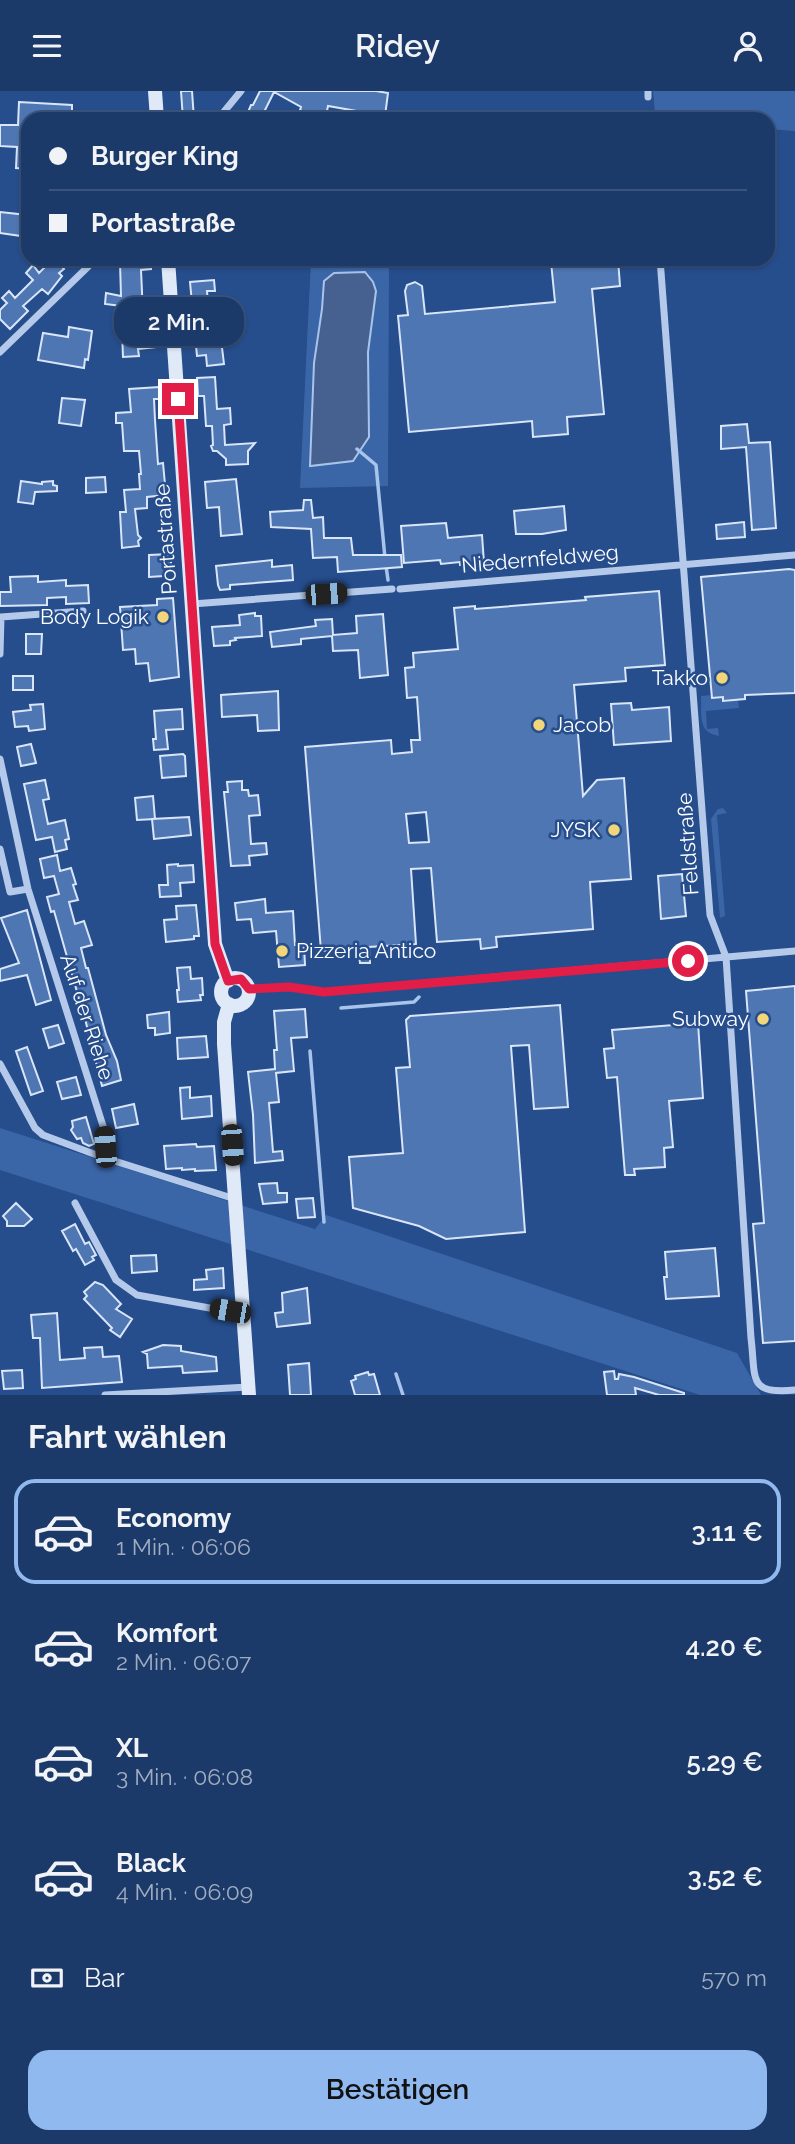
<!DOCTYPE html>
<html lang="de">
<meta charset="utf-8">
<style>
:root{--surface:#1c3a69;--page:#294571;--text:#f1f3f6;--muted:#a0adc0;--line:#3a547d;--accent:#90b9f0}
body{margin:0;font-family:Raleway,sans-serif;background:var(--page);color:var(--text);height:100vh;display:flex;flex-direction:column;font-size:26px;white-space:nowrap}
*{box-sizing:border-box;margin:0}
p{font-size:23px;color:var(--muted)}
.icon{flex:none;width:38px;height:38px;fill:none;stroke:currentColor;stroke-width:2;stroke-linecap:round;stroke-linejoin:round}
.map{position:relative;height:1304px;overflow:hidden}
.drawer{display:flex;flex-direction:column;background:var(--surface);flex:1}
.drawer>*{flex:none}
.banner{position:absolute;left:21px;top:21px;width:754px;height:154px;border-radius:21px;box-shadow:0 2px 5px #0004,0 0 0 2px var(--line);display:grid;align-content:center;height:154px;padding:0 28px;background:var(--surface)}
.end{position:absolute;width:32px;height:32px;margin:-16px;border:9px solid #e11d48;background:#fff;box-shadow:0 0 0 4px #fff}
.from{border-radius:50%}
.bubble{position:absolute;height:49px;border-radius:21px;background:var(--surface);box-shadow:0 2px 5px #0004,0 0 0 2px var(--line);font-size:23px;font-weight:600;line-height:49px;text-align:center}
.car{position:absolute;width:21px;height:42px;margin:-21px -10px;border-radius:9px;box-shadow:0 0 5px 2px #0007;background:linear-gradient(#222 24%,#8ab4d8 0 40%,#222 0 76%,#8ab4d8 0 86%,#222 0)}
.banner b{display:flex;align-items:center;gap:24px;height:66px;font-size:26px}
.banner b+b{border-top:2px solid var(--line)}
.banner i{width:18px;height:18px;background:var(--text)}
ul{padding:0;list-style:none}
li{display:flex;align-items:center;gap:21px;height:105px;margin:0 14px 10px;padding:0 14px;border:4px solid transparent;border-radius:21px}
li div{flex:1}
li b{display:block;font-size:26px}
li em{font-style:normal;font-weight:600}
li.selected{border-color:var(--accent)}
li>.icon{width:63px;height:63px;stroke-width:1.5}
h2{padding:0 28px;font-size:32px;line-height:84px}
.pay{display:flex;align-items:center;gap:18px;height:77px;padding:0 28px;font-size:26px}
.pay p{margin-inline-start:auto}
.cta{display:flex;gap:14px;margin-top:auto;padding:14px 28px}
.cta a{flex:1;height:80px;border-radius:21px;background:var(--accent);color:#111;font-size:28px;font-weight:600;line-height:80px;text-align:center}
header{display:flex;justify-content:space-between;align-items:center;height:91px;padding:0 28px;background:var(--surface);font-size:32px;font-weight:600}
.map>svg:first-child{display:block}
.green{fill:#3a66a8;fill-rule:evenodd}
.water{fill:#46618f;stroke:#a9c4eb;stroke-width:2}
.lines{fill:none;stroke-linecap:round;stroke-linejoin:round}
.stream{stroke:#a9c4eb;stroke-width:3.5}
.building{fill:#4e76b2;stroke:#d9e5f8;stroke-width:2;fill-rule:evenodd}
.street{stroke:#b5caea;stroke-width:7}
.secondary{stroke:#dfe9f8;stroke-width:14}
.route{stroke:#e11d48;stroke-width:9}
.poi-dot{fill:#f3d679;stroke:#264d8c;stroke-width:2.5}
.labels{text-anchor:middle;stroke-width:5;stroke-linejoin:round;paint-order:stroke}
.street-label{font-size:21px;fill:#fff;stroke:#264d8c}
.poi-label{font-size:21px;fill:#fff;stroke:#264d8c;text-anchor:end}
</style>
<header><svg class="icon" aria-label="menu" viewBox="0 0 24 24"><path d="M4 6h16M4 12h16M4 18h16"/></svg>Ridey<svg class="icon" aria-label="person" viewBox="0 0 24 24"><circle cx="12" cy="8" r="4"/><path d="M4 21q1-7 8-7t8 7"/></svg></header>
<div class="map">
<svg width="795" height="1304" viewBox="0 0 795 1304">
<rect width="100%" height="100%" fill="#264d8c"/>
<path class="green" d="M653,0H795V40L768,38V28H686L655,22Z
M311,168H389L388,395L300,397ZM376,200L368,261L369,346L353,370L310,375L314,272L322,218Z
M737,602L739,617L706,620L707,638L718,637L719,645C697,642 702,623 701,605Z
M723,717L727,722L717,724L725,825L720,827L711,728L718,718Z
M0,1037L315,1138L326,1124L737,1262L761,1304H700L0,1079Z"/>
<path class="water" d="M365,181L373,191L376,200L368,261L369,346L353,370L310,375L314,272L322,218L324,190L334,182Z"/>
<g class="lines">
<path class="stream" d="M357,358L376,374L385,467
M386,475L388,489
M341,917L414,911L419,906
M310,960L324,1131
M396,1283L403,1304"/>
</g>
<path class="building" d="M181,0H192L194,28H183Z
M260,0H376L388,2L385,25L328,15L326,25L316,22L313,26L300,19L301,16L274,1L265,19L267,20L264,28H245L251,14H253Z
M19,11L72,14V28H28V78L16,77L17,56L0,55V34H18Z
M0,121L27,124L28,146L0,142Z
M129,168H150L151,178L141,179L143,223L154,222L156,256L138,258L139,265L123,266L121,215L105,213L106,202L121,205L120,172H129Z
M583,168H618L620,195L592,198L604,323L567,326L568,343L533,346L532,330L409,341L398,225L408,224L405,200L407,194L415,191L422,195L425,223L555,211L551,171Z
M56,170L64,178L59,182L62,185L48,203L42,198L23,215L28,220L10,238L0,228V219L7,212L2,207L9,200L15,207L33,189L26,182L33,174L39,182L49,172L51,175Z
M214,189L215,200H207L209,222H212L213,240H220L224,273L207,275L206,264L197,265L190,191Z
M69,236L92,240L88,269L85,268L84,277L38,269L43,242L68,246Z
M215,286L217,318L230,317L231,333L224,334L225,354L255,352L248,360V373L226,374V368L217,360H213L211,355L213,354L212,335H206L204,305H198L197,287Z
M159,296L160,308H154L155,329L158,373L163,372L166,404L147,406V417L135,418L138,444L141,447L138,450L139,455L122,457L120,421H126L124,399L140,398L139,383H141L139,360H124L122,332H116V322L131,321L129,298Z
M62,307L85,309L81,335L59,332Z
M747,333L749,352L770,351L776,437L752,439L746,356L721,358V335Z
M105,386L106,401L86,402V387Z
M236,388L242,443L221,445L219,416L207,417L205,391Z
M21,390L42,393V391L53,390V394L57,395V400L35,401L33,413L18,411Z
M304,409H311L313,427L323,426L324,447H351L353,464H401L402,476L338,481L337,466L313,467L311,438L271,436L270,421L303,419Z
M564,415L566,439L542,443H516L514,420Z
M744,431L745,446L717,448L716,434Z
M446,432L448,447L482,444L484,472L460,474V471L441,473L440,469L404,472L401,435Z
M170,463L172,480L164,481V485L149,486V464Z
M272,469V476L292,474L293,489L230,494V498L220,499L218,494L216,475Z
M789,478L795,479V602L745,604V608L723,610V606L712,607L701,486Z
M38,485V491L66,489V495L88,494L89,512L66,513V506L47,507V514L0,515V501H11L10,486Z
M659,500L665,574L625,577L626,590L574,594L583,705L597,689L624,687L631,788L590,791L593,838L496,846L497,856L481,858L480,848L437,851L431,777L411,778L416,853L369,856L370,872H360L358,857L321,860L305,656L391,649L392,663L412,661L411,649H420L417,606L407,607L405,577L414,576L413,562L458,558L454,517L475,515V518L586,509L585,506ZM426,721L429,751L409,752L406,723Z
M173,507L179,586L150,590L148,572L136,573L135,558L123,559L120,516L157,514V508Z
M255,522V525H261L262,545L235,547L236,549L230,550V554L214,555L212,536L240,534L239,524Z
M383,523L388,584L360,587L358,559L333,560L332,545L301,548V553L272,556L270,541L316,535L315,529L332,528L333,544L357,542L356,525Z
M26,543H42L41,563H26Z
M13,585H33V599H13Z
M278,600L279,639L258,640L257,624L222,626L221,604Z
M631,612L632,619L669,616L671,650L614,654L611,613Z
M43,613L45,638L29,640L28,635L15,636L13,621L31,619L30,614Z
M182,618L183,638L166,639L168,658L154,659L153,648H156L154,620Z
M31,653L36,672L21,675L17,656Z
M183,663L185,665L186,685L162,687L160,665Z
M45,689L49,708L43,709L48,733L65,729L69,748L65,749L67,758L55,761L52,746L36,749L24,693Z
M242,690V699H248L249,705L258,704L260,724L249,725L251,753L266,752L267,763L249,765L250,774L231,775L224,701H228L227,691Z
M153,705L155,728L137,729L135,707Z
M189,726L191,744L154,748L152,728Z
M57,764L60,780L71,777L76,793L73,794L78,809L69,811L75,833L84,830L92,854L81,857L86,877H88L106,944L117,970L121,989L102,995L83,920L79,921L76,909L79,908L77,901L54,820L51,821L47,806L59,803L54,785L44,787L40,768Z
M178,773V775L193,774L194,791L180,792L181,805L160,806L159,794H168L167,774Z
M682,783L686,825L661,828L658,785Z
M265,808L266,822L293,820L295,854H304L305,874L279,876L276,840L253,842L251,828L237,829L235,812Z
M196,814L199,845H194V848L166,851L164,829L177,828L176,815Z
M27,819L51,909L36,914L27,884L0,890V878L19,872L1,827Z
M190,876L191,888L202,887L203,904H200L201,909L178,911L177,899H179L177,877Z
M795,895V1250L763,1252L753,1133L764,1132L746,900Z
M560,914L568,1016L534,1018L529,954L511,955L525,1141L446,1148L419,1135L353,1117L349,1066L403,1062L396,977L410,976L406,929L410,925Z
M305,918L307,946L291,947L294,980L276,982L279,1011L269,1012L273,1061L282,1060L283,1069L255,1072L253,1024L248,981L275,978L274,959H277L274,920Z
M169,921L170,942L155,944V937H148L147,924Z
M698,932L703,1007L669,1010L673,1056L664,1057L665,1076L634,1078L635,1084H625L617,986L607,987L604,958L614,957L612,939Z
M58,934L64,952L49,957L43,938Z
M206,945L208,966L178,968L177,947Z
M27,956L43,1000L31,1004L16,960Z
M76,986L81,1004L62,1008L57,991Z
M190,996V1007L211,1005L212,1025L182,1028L180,997Z
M134,1013L138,1033L116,1037L112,1018Z
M86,1026L94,1053L89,1055L83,1052L81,1047L77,1048L71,1039L73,1036L72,1030Z
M196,1053L197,1056L214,1055L216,1079L195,1080V1078L182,1079V1077L166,1078L164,1055Z
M277,1092L278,1102H287V1111L263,1113L259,1093Z
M313,1107L315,1126L298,1127L296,1108Z
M16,1112L32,1128L24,1135H7V1130L3,1125Z
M75,1133L85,1153L89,1151L96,1164L92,1166L94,1169L85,1174L76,1158L73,1160L62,1140Z
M715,1157L719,1205L666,1208L664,1186H667L665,1161Z
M156,1164L157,1180L132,1182L131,1165Z
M223,1177L224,1197L194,1199V1189L207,1188L206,1179Z
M95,1191L103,1194L121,1213L116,1218L132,1228L120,1246L110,1239L112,1237L84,1208L87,1205L84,1201Z
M307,1197L310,1232L277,1236L275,1222L283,1221L282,1202Z
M57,1222L60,1269L85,1267L84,1257L102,1256L103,1266L119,1265L122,1291L42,1297L40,1247H33L31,1224Z
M163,1254L181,1255V1260L216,1266L217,1280L183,1282L182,1275L148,1277L147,1263L143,1261Z
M309,1272L311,1304H290L288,1274Z
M22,1279L23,1297L4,1298L2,1280Z
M614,1280L615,1288H618L619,1283L634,1286L684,1302V1304H659L635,1297L636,1304H607L604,1281Z
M368,1281L369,1284L374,1283L380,1304H355L351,1290L356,1288L355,1285Z"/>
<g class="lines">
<path class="street" d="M648,0V6
M649,26L650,28
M218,28L241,0
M660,168L710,824L726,866L751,1247C756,1287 747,1304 795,1299
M0,261L96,168
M400,498L795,464
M192,513L392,498
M0,563L1,526L83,520
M0,668L28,798L104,1038L105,1056L102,1066
M0,758L10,801L28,798
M249,898L289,896L324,901L795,860
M0,973L35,1037L43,1044L102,1066L235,1108
M75,1112L116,1189L137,1204L243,1223
M105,1304L248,1296"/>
<path class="secondary" d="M155,0L157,28
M168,168L215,853L228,890
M221 901a14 14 0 1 1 28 0a14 14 0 1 1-28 0Z
M229,913L224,931V953L249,1304"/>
</g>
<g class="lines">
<path class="route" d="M178,308L215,853L228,890L241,888L249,898L289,896L324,901L688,870"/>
</g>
<g class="poi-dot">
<circle cx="163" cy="526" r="7"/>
<circle cx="722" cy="587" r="7"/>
<circle cx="539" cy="634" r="7"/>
<circle cx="614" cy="739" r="7"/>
<circle cx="282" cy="860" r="7"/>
<circle cx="763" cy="928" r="7"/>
</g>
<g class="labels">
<g class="street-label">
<text transform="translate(166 448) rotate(-94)" y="7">Portastraße</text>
<text transform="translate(540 468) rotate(-5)" y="7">Niedernfeldweg</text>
<text transform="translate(688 753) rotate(-94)" y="7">Feldstraße</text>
<text transform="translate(87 926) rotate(72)" y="7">Auf der Riehe</text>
</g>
<g class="poi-label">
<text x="149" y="533">Body Logik</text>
<text x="708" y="594">Takko</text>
<text x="553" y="641" text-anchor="start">Jacob</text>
<text x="600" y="746">JYSK</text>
<text x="296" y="867" text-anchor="start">Pizzeria Antico</text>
<text x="749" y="935">Subway</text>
</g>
</g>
</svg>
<i class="end from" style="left:688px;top:870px"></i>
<i class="end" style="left:178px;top:308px"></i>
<div class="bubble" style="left:114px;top:206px;width:130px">2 Min.</div>
<i class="car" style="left:326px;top:503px;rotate:86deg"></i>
<i class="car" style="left:232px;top:1054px;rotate:176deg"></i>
<i class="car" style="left:105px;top:1056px;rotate:356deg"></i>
<i class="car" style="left:230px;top:1220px;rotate:280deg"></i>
<div class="banner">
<b><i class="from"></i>Burger King</b>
<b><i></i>Portastraße</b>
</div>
</div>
<section class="drawer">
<h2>Fahrt wählen</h2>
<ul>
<li class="selected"><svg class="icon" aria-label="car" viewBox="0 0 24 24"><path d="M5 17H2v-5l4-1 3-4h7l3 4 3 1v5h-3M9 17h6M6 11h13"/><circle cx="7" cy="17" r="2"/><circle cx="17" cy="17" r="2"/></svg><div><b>Economy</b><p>1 Min. · 06:06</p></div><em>3.11 €</em></li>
<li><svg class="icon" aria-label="car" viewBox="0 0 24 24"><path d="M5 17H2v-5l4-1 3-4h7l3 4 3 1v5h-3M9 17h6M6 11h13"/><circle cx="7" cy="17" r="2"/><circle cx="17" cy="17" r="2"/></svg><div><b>Komfort</b><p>2 Min. · 06:07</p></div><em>4.20 €</em></li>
<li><svg class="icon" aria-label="car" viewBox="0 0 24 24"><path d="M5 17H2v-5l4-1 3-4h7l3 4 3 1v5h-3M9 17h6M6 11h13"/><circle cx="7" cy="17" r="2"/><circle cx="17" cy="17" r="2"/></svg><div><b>XL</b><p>3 Min. · 06:08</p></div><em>5.29 €</em></li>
<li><svg class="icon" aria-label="car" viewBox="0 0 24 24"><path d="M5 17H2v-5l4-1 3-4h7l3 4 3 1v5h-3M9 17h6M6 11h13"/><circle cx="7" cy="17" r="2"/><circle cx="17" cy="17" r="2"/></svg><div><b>Black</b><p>4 Min. · 06:09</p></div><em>3.52 €</em></li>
</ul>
<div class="pay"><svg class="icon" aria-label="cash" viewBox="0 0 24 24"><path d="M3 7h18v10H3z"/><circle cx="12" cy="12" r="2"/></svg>Bar<p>570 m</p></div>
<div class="cta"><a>Bestätigen</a></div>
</section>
